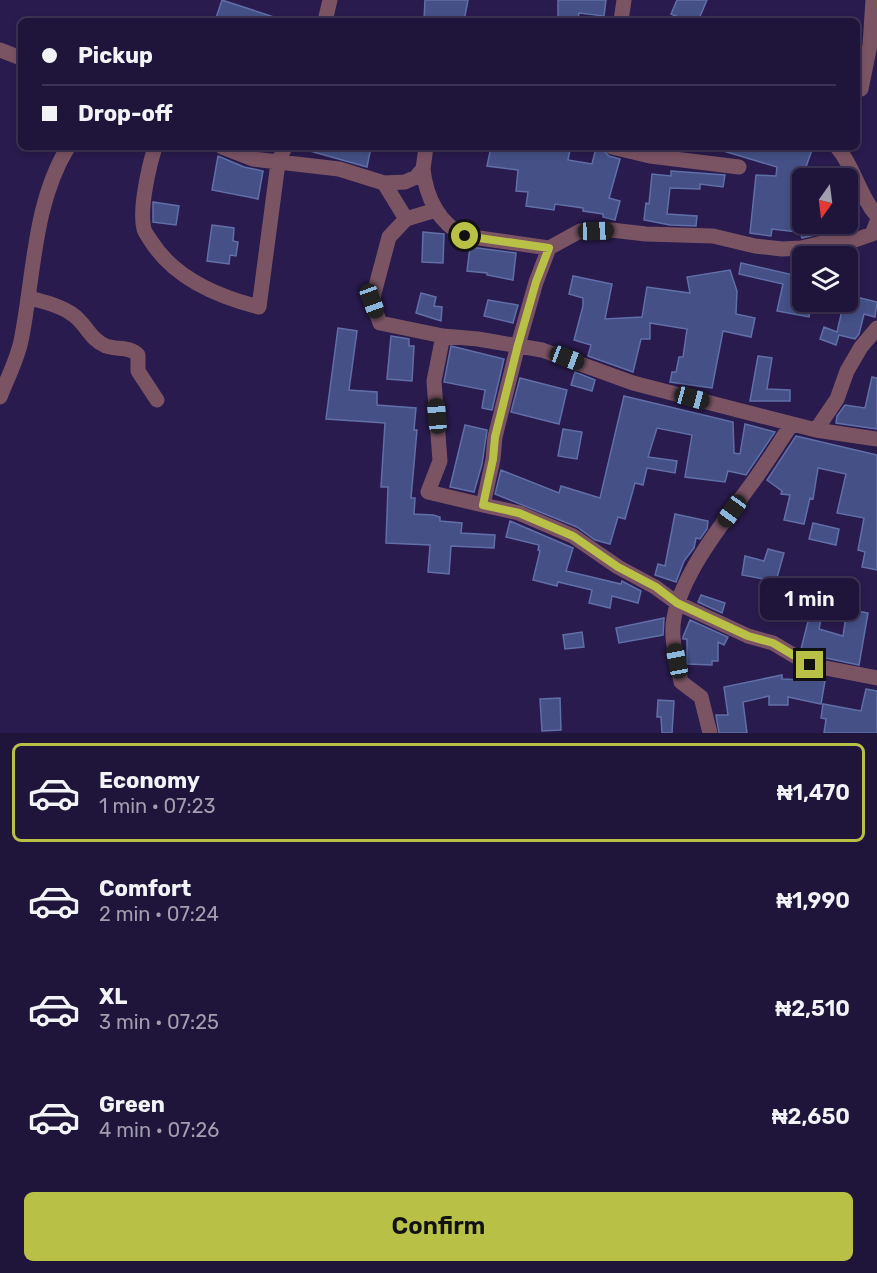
<!DOCTYPE html>
<meta charset="utf-8">
<style>
:root{--surface:#1f143a;--page:#2c2145;--text:#f1f3f6;--muted:#a19eaf;--line:#3c3354;--accent:#b9c046}
body{margin:0;font-family:Rubik,sans-serif;background:var(--page);color:var(--text);height:100vh;display:flex;flex-direction:column;font-size:22px;white-space:nowrap}
*{box-sizing:border-box;margin:0}
p{font-size:20px;color:var(--muted)}
.icon{flex:none;width:33px;height:33px;fill:none;stroke:currentColor;stroke-width:2;stroke-linecap:round;stroke-linejoin:round}
.map{position:relative;height:733px;overflow:hidden}
.sheet{display:flex;flex-direction:column;background:var(--surface);flex:1}
.sheet>*{flex:none}
.top-card{position:absolute;left:18px;top:18px;width:842px;height:132px;border-radius:9px;box-shadow:0 3px 9px #0003,0 0 0 2px var(--line);display:grid;align-content:center;height:132px;padding:0 24px;background:var(--surface)}
.needle{width:39px;rotate:194deg}
.tools{position:absolute;left:792px;top:168px;display:grid;gap:12px}
.tools a{display:grid;place-items:center;width:66px;height:66px;border-radius:9px;background:var(--surface);box-shadow:0 3px 9px #0003,0 0 0 2px var(--line);font-size:30px}
.end{position:absolute;width:27px;height:27px;margin:-14px;border:8px solid #b9c046;background:#111;box-shadow:0 0 0 3px #111}
.from{border-radius:50%}
.bubble{position:absolute;height:42px;border-radius:9px;background:var(--surface);box-shadow:0 3px 9px #0003,0 0 0 2px var(--line);font-size:20px;font-weight:600;line-height:42px;text-align:center}
.car{position:absolute;width:18px;height:36px;margin:-18px -9px;border-radius:8px;box-shadow:0 0 4px 2px #0007;background:linear-gradient(#222 24%,#8ab4d8 0 40%,#222 0 76%,#8ab4d8 0 86%,#222 0)}
.top-card b{display:flex;align-items:center;gap:21px;height:57px;font-size:22px}
.top-card b+b{border-top:2px solid var(--line)}
.top-card i{width:15px;height:15px;background:var(--text)}
ul{padding:10px 0 0;list-style:none}
li{display:flex;align-items:center;gap:18px;height:99px;margin:0 12px 9px;padding:0 12px;border:3px solid transparent;border-radius:9px}
li div{flex:1}
li b{display:block;font-size:22px}
li em{font-style:normal;font-weight:600}
li.selected{border-color:var(--accent)}
li>.icon{width:54px;height:54px;stroke-width:1.5}
.action{display:flex;gap:12px;margin-top:auto;padding:12px 24px}
.action a{flex:1;height:69px;border-radius:9px;background:var(--accent);color:#111;font-size:24px;font-weight:600;line-height:69px;text-align:center}
.map>svg:first-child{display:block}
.building{fill:#445086;stroke:#616fa8;stroke-width:1.5}
.lines{fill:none;stroke-linecap:round;stroke-linejoin:round}
.street{stroke:#7b5464;stroke-width:15}
.route{stroke:#b9c046;stroke-width:8}
</style>
<div class="map">
<svg width="877" height="733" viewBox="0 0 877 733">
<rect width="100%" height="100%" fill="#291b4d"/>
<path class="building" d="M222,0L280,19V21H225L216,18Z
M425,0H468L464,21H424Z
M558,0H606L604,16L579,13L578,21H558Z
M677,0H707L698,21H688L671,14Z
M311,147H371L367,167L310,151Z
M491,147H547L570,150L568,160L592,164L596,148L603,150L609,156L620,159L609,198L620,201L615,220L603,217V214L583,211V208L555,204L554,210L526,206L528,192L516,191L518,170L487,166Z
M721,147H813L802,178L798,224H812L815,235L802,238L798,227L797,232L772,229L771,236L750,233L756,175L776,176L777,167L720,150Z
M218,156L244,167L263,171L258,199L212,190Z
M671,171L725,175L723,187L700,184V189L670,188L667,214L697,216L696,226L670,225L644,220L646,203L649,204L652,174L671,176Z
M153,202L179,206L176,225L153,222Z
M212,225L234,228L233,241L238,242L236,256L230,255L229,264L207,261Z
M423,232L444,234L443,263L422,262Z
M470,247L516,253L513,280L487,275V273L467,271Z
M741,263L802,277V302H812L809,317L777,311L783,284L739,274Z
M730,270L737,291L736,314L755,318L751,337L723,331L712,388L670,382L672,372H676L679,357H683L687,329L650,323V339H641L633,372L588,356L591,345L574,340L583,306V298L569,294L573,276L612,284L605,319L642,317L647,287L690,293L687,277Z
M421,293L436,297L434,306L442,307L441,321L416,313Z
M848,295L877,302L875,317L864,314L859,334L855,339L839,335L836,345L820,339L824,327L837,332L844,302H848Z
M488,300L518,305L513,323L484,316Z
M338,328L357,331L349,390L377,392V405L416,408L414,430H417L411,498H415L414,514L433,515L440,517V521L462,523L461,533L495,535L494,548L451,546L449,574L428,572L430,545L386,543L388,487H381L385,423L326,419Z
M391,336L409,339V346H414L412,381L387,379Z
M451,346L504,359L492,410L482,408L485,390L444,382Z
M758,356L772,358L767,389L790,390V401H750Z
M575,372L595,380L592,391L571,385Z
M872,377L877,378V429L836,423L837,416L845,405L865,408Z
M520,378L567,390L559,424L511,412Z
M624,396L733,422L734,453L740,454L745,424L775,432L746,475L728,471L725,482L685,477L692,435L657,428L648,457L677,461L675,473L647,468L643,485L635,483L625,519L618,517L610,544L595,540L577,527L495,494L501,470L559,493L561,486L600,498Z
M465,425L487,430L482,464L474,492L450,487Z
M563,429L582,432L577,459L558,456Z
M796,436L877,455V570L862,567L865,552L858,550L864,518L837,513L846,474L818,468L813,499L810,498L804,524L784,520L790,495L781,494L782,491L767,480Z
M675,514L708,521L707,529L700,539L696,538L694,548L684,561L676,582L655,575L658,564L665,566Z
M510,521L573,548L566,571L621,584L622,581L641,591L638,603L612,596L610,608L589,603L592,590L558,582L557,586L533,580L540,551L538,550L539,545L506,537Z
M813,523L839,529L836,545L809,539Z
M768,549L784,553L776,581L785,583L781,606L766,603L770,580L742,575L745,556L764,561Z
M818,582L828,584L819,629L843,636L847,609L868,613L859,665L812,655L801,649Z
M701,595L725,603L722,613L698,602Z
M664,618L663,635L619,643L616,628Z
M690,620L728,637L724,645L718,642V661H712V665L687,664V639H683V637Z
M582,632L584,647L565,649L563,635Z
M782,675V679L804,680L805,677L825,681L821,704L788,697V705H769V696L743,702L747,733H719L716,715H728L724,687Z
M866,689L877,691V733H824L826,719L821,718L823,704L861,711Z
M560,698L561,730L542,731L540,699Z
M658,700L674,701L672,733H662L661,717H657Z"/>
<g class="lines">
<path class="street" d="M325,21L330,0
M621,21L624,0
M0,50L21,58
M856,88L861,89L870,45L873,0
M155,147C149,166 139,209 144,229C145,233 149,238 151,241C174,278 219,297 259,307L278,163L285,147
M222,147L253,159L339,169L384,183L405,182L416,177L423,169L426,147
M612,147L650,156L739,167
M837,147C855,168 859,196 877,216
M423,169C426,197 439,224 465,236L549,248L580,231L611,230L646,234L713,236L755,246L782,249L801,248L831,241L855,240L872,234L877,222
M384,183L406,219
M436,210L406,219L389,237L372,301L380,323L443,336L478,339L542,350L633,383L816,430L877,439
M28,298C43,301 59,305 72,314C86,323 89,339 106,346C117,350 129,346 138,355V371L157,400
M443,336L434,381L440,461L428,492L483,505L493,459L495,437L518,345L536,282L549,248
M0,397C7,379 17,360 21,341C34,277 33,204 68,147
M816,430L837,399L847,371L861,347L877,328
M483,505L519,513L573,536L618,567L655,587L677,603L748,636L773,643L810,665L877,678
M710,733L701,697L681,682C677,661 670,638 674,618C682,571 728,517 755,479C768,461 779,443 791,425"/>
</g>
<g class="lines">
<path class="route" d="M465,236L549,248L536,282L518,345L495,437L493,459L483,505L519,513L573,536L618,567L656,587L677,603L748,636L773,643L810,665"/>
</g>
</svg>
<div class="tools">
<a><svg class="needle" viewBox="-14 -14 28 28"><path d="M0-13l5 13h-10z" fill="#e53935"/><path d="M0 13l5-13h-10z" fill="#a19eaf"/></svg></a>
<a><svg class="icon" aria-label="layers" viewBox="0 0 24 24"><path d="M12 4l9 5-9 5-9-5zM3 14l9 5 9-5"/></svg></a>
</div>
<i class="end from" style="left:465px;top:236px"></i>
<i class="end" style="left:810px;top:665px"></i>
<div class="bubble" style="left:760px;top:578px;width:99px">1 min</div>
<i class="car" style="left:596px;top:231px;rotate:88deg"></i>
<i class="car" style="left:372px;top:301px;rotate:160deg"></i>
<i class="car" style="left:567px;top:358px;rotate:111deg"></i>
<i class="car" style="left:692px;top:398px;rotate:105deg"></i>
<i class="car" style="left:437px;top:416px;rotate:355deg"></i>
<i class="car" style="left:732px;top:511px;rotate:216deg"></i>
<i class="car" style="left:677px;top:661px;rotate:349deg"></i>
<div class="top-card">
<b><i class="from"></i>Pickup</b>
<b><i></i>Drop-off</b>
</div>
</div>
<section class="sheet">
<ul>
<li class="selected"><svg class="icon" aria-label="car" viewBox="0 0 24 24"><path d="M5 17H2v-5l4-1 3-4h7l3 4 3 1v5h-3M9 17h6M6 11h13"/><circle cx="7" cy="17" r="2"/><circle cx="17" cy="17" r="2"/></svg><div><b>Economy</b><p>1 min · 07:23</p></div><em>₦1,470</em></li>
<li><svg class="icon" aria-label="car" viewBox="0 0 24 24"><path d="M5 17H2v-5l4-1 3-4h7l3 4 3 1v5h-3M9 17h6M6 11h13"/><circle cx="7" cy="17" r="2"/><circle cx="17" cy="17" r="2"/></svg><div><b>Comfort</b><p>2 min · 07:24</p></div><em>₦1,990</em></li>
<li><svg class="icon" aria-label="car" viewBox="0 0 24 24"><path d="M5 17H2v-5l4-1 3-4h7l3 4 3 1v5h-3M9 17h6M6 11h13"/><circle cx="7" cy="17" r="2"/><circle cx="17" cy="17" r="2"/></svg><div><b>XL</b><p>3 min · 07:25</p></div><em>₦2,510</em></li>
<li><svg class="icon" aria-label="car" viewBox="0 0 24 24"><path d="M5 17H2v-5l4-1 3-4h7l3 4 3 1v5h-3M9 17h6M6 11h13"/><circle cx="7" cy="17" r="2"/><circle cx="17" cy="17" r="2"/></svg><div><b>Green</b><p>4 min · 07:26</p></div><em>₦2,650</em></li>
</ul>
<div class="action"><a>Confirm</a></div>
</section>
